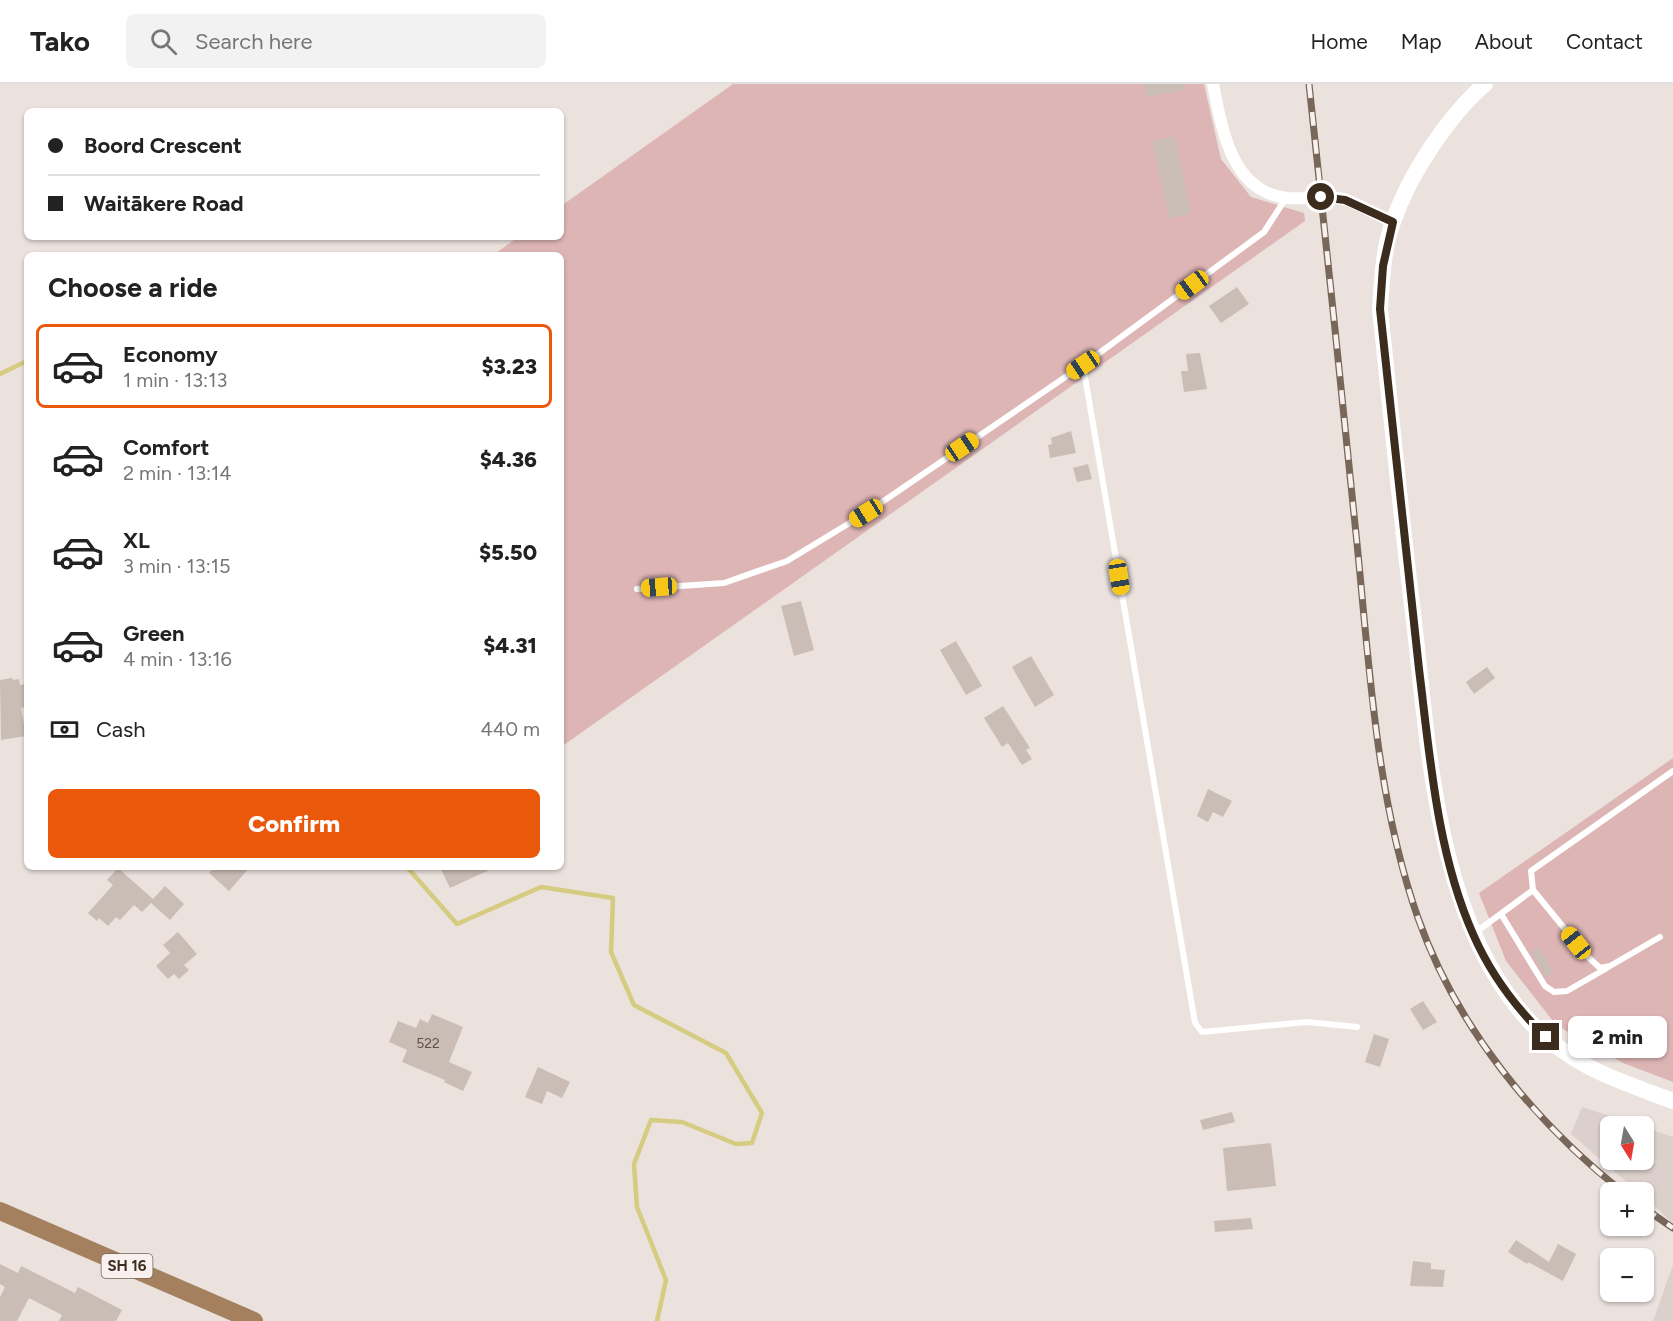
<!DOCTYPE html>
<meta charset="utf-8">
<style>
:root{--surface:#fff;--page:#f2f2f2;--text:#222;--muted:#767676;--line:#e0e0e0;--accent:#ea580c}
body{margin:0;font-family:Figtree,sans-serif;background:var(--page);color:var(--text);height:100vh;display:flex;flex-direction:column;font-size:22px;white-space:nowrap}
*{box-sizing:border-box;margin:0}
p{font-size:20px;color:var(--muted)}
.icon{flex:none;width:33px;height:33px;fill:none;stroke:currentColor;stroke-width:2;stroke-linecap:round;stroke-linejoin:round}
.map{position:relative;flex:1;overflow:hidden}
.details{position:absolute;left:24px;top:168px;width:540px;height:618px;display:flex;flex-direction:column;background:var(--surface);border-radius:9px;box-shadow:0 2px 4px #0004}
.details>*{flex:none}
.hud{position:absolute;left:24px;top:24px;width:540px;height:132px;border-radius:9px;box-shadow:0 2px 4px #0004;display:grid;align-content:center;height:132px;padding:0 24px;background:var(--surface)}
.needle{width:39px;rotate:169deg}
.fabs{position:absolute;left:1600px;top:1032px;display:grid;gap:12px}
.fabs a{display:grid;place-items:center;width:54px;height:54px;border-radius:9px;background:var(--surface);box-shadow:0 2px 4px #0004;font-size:30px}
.end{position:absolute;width:27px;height:27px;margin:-14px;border:8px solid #3c2c1e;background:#fff;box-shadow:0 0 0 3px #fff}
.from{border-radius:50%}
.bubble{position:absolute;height:42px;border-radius:9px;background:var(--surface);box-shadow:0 2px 4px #0004;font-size:20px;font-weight:800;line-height:42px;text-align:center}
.car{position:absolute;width:18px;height:36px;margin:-18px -9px;border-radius:8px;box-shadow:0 0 4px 2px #0007;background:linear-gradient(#f5c518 24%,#345 0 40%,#f5c518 0 76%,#345 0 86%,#f5c518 0)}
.hud b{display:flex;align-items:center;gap:21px;height:57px;font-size:22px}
.hud b+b{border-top:2px solid var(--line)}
.hud i{width:15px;height:15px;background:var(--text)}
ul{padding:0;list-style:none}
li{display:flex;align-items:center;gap:18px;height:84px;margin:0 12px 9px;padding:0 12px;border:3px solid transparent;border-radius:9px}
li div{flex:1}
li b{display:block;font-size:22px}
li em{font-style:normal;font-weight:800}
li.active{border-color:var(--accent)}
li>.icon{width:54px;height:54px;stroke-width:1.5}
h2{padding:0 24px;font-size:27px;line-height:72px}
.pay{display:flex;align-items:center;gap:15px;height:66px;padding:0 24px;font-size:22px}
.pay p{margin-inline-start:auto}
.cta{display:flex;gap:12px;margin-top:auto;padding:12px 24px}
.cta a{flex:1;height:69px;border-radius:9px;background:var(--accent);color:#fff;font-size:24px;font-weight:800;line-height:69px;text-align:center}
header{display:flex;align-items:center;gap:36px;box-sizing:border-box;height:84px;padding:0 30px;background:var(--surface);border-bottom:2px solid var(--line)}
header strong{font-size:28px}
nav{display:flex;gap:33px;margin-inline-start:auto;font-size:21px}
.search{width:420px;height:54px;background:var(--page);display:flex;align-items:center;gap:15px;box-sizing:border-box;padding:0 21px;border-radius:9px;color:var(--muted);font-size:22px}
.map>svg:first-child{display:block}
.built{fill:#dbd0cc}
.green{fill:#deb5b5}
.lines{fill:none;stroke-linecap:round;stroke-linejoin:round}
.stream{stroke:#d5cc81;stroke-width:4.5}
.building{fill:#c9bdb6}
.service{stroke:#fff;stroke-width:6}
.minor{stroke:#fff;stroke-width:12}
.tertiary{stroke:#fff;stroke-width:16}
.primary{stroke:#a4805f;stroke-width:18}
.rail-casing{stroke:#786758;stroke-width:7}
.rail{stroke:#f8f1ef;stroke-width:4.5;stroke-dasharray:14;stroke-linecap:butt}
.route{stroke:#3c2c1e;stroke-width:8}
.labels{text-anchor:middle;stroke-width:6;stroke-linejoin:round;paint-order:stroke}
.number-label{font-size:14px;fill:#5f5044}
.shield{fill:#f8f1ef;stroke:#74675d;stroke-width:1.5}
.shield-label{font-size:15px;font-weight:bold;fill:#3c2c1e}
</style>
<header>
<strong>Tako</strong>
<div class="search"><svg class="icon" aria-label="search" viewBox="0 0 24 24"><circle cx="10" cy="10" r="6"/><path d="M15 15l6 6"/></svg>Search here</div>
<nav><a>Home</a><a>Map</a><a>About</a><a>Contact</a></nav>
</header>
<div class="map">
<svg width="1673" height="1237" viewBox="0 0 1673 1237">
<rect width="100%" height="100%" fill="#ebe2de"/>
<path class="built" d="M1582,1023L1642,1042H1611V1076H1644V1043L1673,1053V1139L1644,1113V1108H1638L1571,1050Z
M1673,1181V1237H1653Z"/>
<path class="green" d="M733,0H1204L1221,75L1251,113L1304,129L1305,137L561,663V171H493L518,153H561V122Z
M1673,674V998L1623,979L1556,941L1506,877L1479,809Z"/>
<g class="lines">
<path class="stream" d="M0,290L27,277
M407,783L457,840L541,803L613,814L611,868L634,921L726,969L762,1029L752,1059L736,1060L682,1038L651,1036L634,1080L637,1123L666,1196L657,1237"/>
</g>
<path class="building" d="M1144,0H1184V6L1146,13Z
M1175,52L1191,130L1169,134L1152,57Z
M1237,203L1249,220L1221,239L1209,222Z
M1200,269L1207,305L1184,308L1181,287H1188L1186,270Z
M1071,347L1076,369L1050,374L1048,361L1052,360L1051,354Z
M1088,380L1092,395L1077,398L1073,384Z
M801,517L814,566L794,572L781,522Z
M956,557L982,602L966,611L940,566Z
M1031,572L1054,611L1035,623L1012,583Z
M1487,583L1495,594L1474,610L1466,598Z
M12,594L13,596L19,595L20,601L27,600V623L21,624L26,652L1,656L0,596Z
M1003,622L1030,664L1026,666L1032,675L1022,681L1008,659L1002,663L984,634Z
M1208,705L1232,717L1223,733L1213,728L1208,738L1197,732Z
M215,783H250L229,807L209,789Z
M440,783H496L450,804Z
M118,784L153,815L165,802L184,820L170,836L151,819L142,828L134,821L120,836L116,833L108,842L99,834L97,837L88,829L113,801L107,796Z
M178,848L197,870L184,881L189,886L179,895L174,890L168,895L156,882L170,869L163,861Z
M1539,863L1554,889L1546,894L1531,868Z
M1423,917L1437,938L1423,946L1410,925Z
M432,930L463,943L449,978L472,988L463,1007L444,998L445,996L402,978L407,966L389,958L398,937L416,944L420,935L428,939Z
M1374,950L1389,955L1380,983L1365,978Z
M538,983L570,998L562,1014L547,1007L542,1020L525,1013Z
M1232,1028L1235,1038L1203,1046L1200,1036Z
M1271,1059L1276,1102L1227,1107L1223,1064Z
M1251,1134L1253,1145L1215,1148L1214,1137Z
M1516,1156L1549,1178L1558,1160L1576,1170L1563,1197L1528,1178L1527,1180L1508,1168Z
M1413,1177L1431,1179V1185L1445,1186L1443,1203L1410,1202Z
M0,1180L18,1189L21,1182L75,1209L78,1203L122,1226L116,1237H59L62,1231L29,1214L17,1237H0V1213L5,1203L0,1200Z"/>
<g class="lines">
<path class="service" d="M1083,281L1195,939L1202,948L1307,938L1357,943
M637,505L724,499L787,477L866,429L1083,281L1264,148L1286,114
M1533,806L1587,872L1600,884L1610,882L1660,853
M1501,830L1545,902L1554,908L1567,907L1607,884
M1476,848L1533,806L1531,787L1673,687"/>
<path class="minor" d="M1213,0C1222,45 1231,108 1287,114C1306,116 1328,110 1347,116C1362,122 1378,131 1393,138"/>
<path class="tertiary" d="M1485,0C1448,32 1409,91 1393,138C1383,165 1382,196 1380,225C1391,329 1401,433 1414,537C1429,667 1437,840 1531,939C1574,984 1617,996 1673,1017"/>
<path class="primary" d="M0,1127L254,1237"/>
<g class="rail-casing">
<path id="rail" d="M1309,0C1325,147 1340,293 1355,440C1369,571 1374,709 1418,834C1456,942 1534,1038 1623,1108
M1644,1124L1673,1144"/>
</g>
<use href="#rail" class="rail"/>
</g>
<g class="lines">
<path class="route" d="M1321,113L1345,116L1393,138L1383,182L1380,225C1392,345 1405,465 1419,585C1430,673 1437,769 1473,850C1490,889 1516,924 1546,953"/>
</g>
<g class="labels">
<g class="number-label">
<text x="428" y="964">522</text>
</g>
<rect class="shield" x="101.5" y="1170" width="51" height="24" rx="4.5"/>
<g class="shield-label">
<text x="127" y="1187">SH 16</text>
</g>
</g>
</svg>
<div class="fabs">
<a><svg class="needle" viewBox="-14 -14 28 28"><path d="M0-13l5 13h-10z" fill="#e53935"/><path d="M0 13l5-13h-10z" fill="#767676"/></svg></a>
<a>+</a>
<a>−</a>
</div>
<i class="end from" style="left:1321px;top:113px"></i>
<i class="end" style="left:1546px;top:953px"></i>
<div class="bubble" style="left:1568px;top:932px;width:99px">2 min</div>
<i class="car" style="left:1192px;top:201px;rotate:234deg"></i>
<i class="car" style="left:1083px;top:281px;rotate:236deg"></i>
<i class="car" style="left:962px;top:363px;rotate:56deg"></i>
<i class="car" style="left:866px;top:429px;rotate:238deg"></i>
<i class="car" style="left:1119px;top:493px;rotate:171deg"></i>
<i class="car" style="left:659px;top:503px;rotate:266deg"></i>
<i class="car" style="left:1576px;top:859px;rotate:321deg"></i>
<div class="hud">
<b><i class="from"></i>Boord Crescent</b>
<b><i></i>Waitākere Road</b>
</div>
<section class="details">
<h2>Choose a ride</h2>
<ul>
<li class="active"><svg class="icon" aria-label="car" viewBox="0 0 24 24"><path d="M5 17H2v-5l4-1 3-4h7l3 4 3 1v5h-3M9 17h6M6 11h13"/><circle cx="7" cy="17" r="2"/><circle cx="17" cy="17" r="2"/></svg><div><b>Economy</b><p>1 min · 13:13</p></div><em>$3.23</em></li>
<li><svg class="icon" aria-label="car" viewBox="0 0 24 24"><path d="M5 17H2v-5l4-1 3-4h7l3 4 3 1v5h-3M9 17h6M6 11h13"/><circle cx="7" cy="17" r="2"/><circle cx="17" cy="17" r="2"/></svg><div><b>Comfort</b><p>2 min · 13:14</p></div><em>$4.36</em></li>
<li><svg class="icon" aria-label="car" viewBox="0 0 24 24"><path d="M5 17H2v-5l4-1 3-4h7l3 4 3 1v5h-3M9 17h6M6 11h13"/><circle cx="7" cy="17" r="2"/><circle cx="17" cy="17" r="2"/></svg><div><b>XL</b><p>3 min · 13:15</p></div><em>$5.50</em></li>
<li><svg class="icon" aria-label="car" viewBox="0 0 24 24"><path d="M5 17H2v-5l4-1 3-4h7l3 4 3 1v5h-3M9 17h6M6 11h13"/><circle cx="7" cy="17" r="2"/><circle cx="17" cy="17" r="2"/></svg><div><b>Green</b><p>4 min · 13:16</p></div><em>$4.31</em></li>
</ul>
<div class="pay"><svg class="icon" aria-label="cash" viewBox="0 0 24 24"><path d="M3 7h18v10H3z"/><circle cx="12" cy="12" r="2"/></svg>Cash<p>440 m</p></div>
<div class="cta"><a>Confirm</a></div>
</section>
</div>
